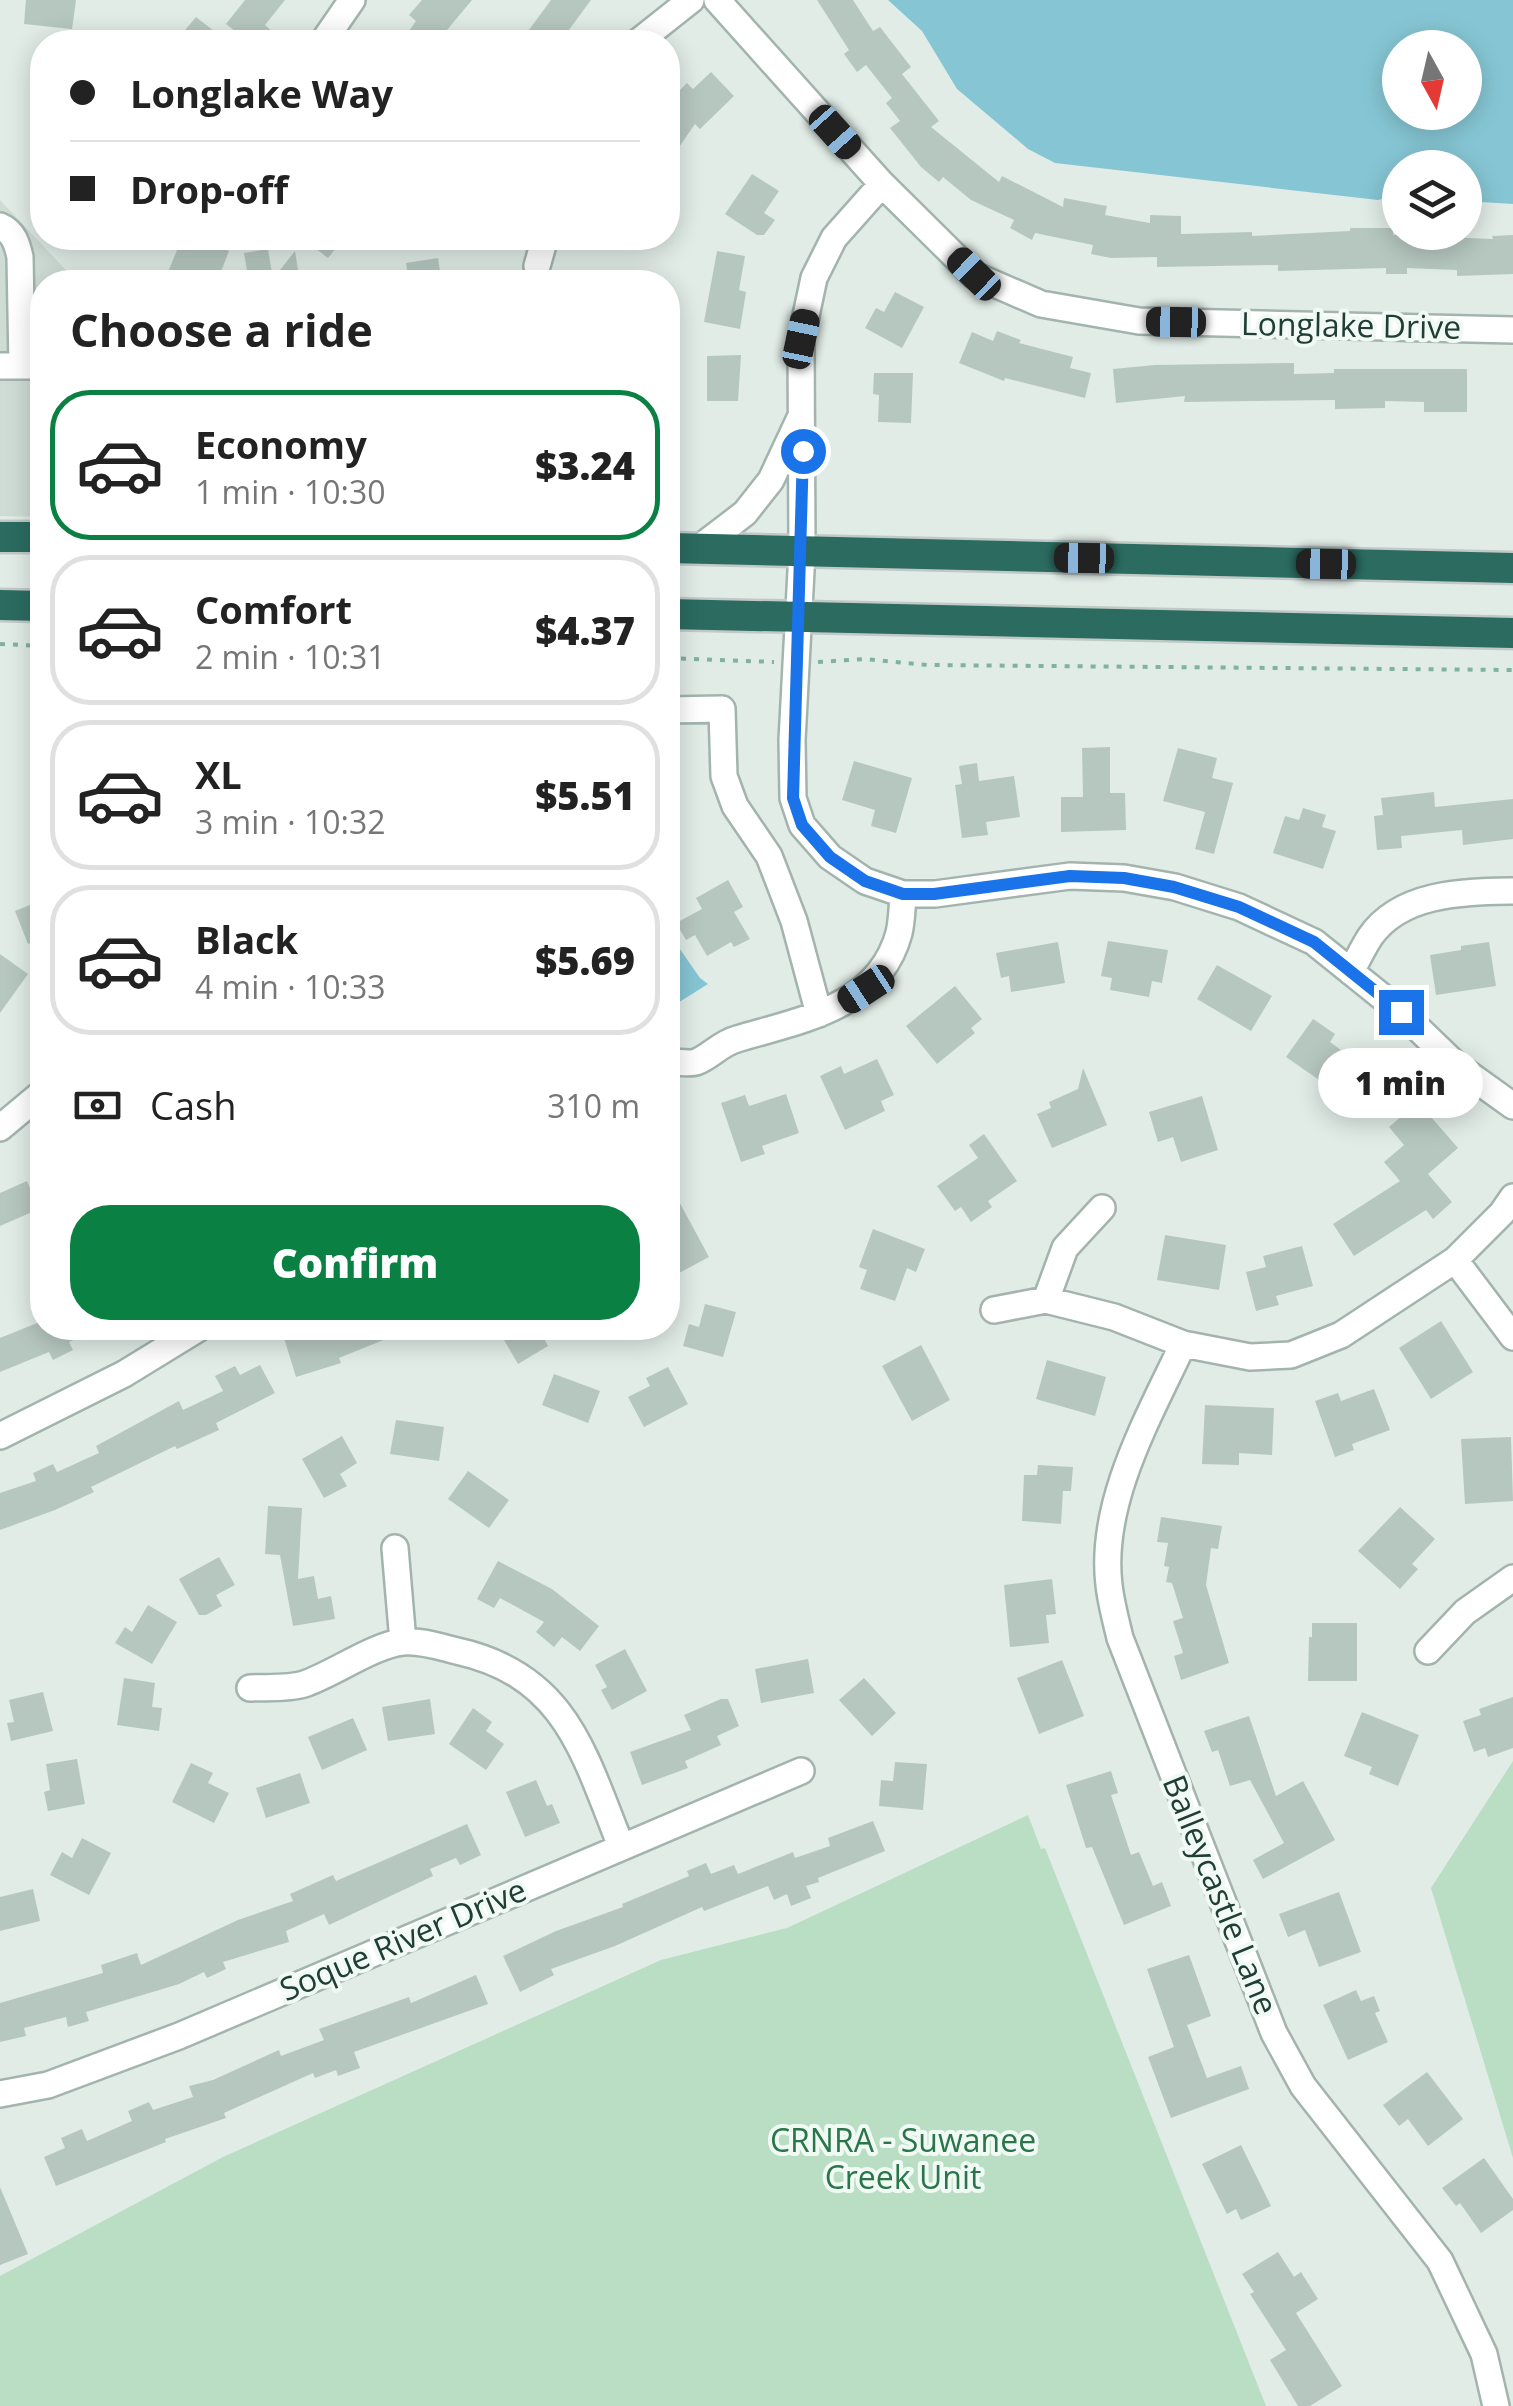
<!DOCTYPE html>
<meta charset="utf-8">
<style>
:root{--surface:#fff;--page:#f2f2f2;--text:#222;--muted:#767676;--line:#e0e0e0;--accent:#0b8043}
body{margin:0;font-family:"Open Sans",sans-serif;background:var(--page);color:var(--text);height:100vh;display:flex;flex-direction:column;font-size:38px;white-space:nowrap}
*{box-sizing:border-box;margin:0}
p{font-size:32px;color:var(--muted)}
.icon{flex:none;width:55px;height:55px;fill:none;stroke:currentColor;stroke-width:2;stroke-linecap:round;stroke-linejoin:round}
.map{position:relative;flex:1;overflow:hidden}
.details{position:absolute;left:30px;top:270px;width:650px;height:1070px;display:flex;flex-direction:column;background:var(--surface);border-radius:40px;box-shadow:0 5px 25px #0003}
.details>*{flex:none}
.top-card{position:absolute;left:30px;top:30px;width:650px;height:220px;border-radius:40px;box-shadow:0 5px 25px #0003;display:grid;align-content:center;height:220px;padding:0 40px;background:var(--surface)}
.needle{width:65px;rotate:172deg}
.tools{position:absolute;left:1382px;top:30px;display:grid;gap:20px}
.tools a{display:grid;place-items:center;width:100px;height:100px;border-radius:50%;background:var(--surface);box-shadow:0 5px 25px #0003;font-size:50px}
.end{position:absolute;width:45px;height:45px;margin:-22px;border:12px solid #1a73e8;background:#fff;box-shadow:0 0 0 5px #fff}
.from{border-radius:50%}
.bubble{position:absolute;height:70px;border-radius:35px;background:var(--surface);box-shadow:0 5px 25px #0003;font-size:32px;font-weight:800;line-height:70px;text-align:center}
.car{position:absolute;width:30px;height:60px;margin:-30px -15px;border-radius:12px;box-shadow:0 0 8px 2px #0007;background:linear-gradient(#222 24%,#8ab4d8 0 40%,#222 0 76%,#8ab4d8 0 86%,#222 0)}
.top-card b{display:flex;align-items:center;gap:35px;height:95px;font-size:38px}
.top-card b+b{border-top:2px solid var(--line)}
.top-card i{width:25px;height:25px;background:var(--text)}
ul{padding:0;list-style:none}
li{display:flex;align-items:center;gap:30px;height:150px;margin:0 20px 15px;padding:0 20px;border:5px solid var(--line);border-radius:40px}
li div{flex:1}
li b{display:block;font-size:38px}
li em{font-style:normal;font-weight:800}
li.selected{border-color:var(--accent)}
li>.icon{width:90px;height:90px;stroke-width:1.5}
h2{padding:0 40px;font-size:45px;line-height:120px}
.pay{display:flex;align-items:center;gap:25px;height:110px;padding:0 40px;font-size:38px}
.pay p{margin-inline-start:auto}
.cta{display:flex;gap:20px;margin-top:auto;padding:20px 40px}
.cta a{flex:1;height:115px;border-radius:40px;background:var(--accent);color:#fff;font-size:40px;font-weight:800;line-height:115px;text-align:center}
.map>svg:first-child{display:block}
.built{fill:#cfdcd6}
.green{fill:#b9dec4}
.water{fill:#86c6d4;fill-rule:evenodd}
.building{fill:#b6c7c0}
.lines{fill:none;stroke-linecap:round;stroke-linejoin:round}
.minor-casing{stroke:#a3b4ae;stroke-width:30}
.highway-casing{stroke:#c1c9c7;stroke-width:35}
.path{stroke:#80b1a3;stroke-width:4;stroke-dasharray:5 8;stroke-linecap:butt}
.minor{stroke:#fff;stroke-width:25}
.highway{stroke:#2b6b60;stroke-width:30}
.route{stroke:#1a73e8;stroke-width:12}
.labels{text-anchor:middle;stroke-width:8;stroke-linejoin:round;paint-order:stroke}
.street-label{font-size:32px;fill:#203e36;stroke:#f1f9f5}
.park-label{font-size:32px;fill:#297649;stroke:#f1f9f5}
</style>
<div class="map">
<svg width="1513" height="2406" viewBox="0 0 1513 2406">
<rect width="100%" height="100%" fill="#e1ece7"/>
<path class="built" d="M0,200L77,282H42V517L0,516Z"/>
<path class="green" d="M1513,1761V2158L1431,1888Z
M1028,1815L1041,1849L1045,1848L1266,2406H0V2276L223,2157L661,1960L787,1928Z"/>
<path class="water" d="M888,0H1513V204L1465,201V168H1400V194L1378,200L1055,163L1028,149L957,89L922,31ZM1400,48H1465V112H1400Z
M668,932L700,978L708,984L673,1006L668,998Z"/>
<path class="building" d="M26,0H76L72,29L24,24Z
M245,0H285L265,25L274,33L267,42H249L226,24Z
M422,0H472L437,42H401L416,21L409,15Z
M551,0H591L560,42H520Z
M817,0H853L873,31L880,27L911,67L902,74L939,121L931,127L999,182L1002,176L1063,207L1064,198L1107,206L1105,215L1150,223V215L1181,216V234L1252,232V236L1350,231V228H1393V235L1493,239L1492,236L1513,235V274L1457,276V270L1407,268V274H1386V268L1278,271V265L1157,267V257L1111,258L1091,254L1093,245L1035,233L1032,240L1010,228L1014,220L971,200L943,177L939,182L921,167L890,128L900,121L886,103L892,98L866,65L857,72L844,54L849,50Z
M196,17L228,42H175Z
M711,72L734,96L700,129L695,124L668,163V102L687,83L693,89Z
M752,174L779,191L764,213L775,220L764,235H757L725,214Z
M182,238H195L229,251L217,282H179L166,277Z
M302,238H344L328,258Z
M268,249L273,279L295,251L300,282H249L244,253Z
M717,251L745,256L739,290L746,292L740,329L704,322Z
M438,258L440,271L436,282H409L406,263Z
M895,292L924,307L902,348L865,328L876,308L884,312Z
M997,331L1021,340L1019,343L1073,357L1070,368L1091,373L1085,398L1005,378L1004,381L959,363L972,332L993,341Z
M741,355L738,401H707V356Z
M1294,363V374L1334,373V369H1467V412H1424V402L1385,401V408L1335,409V400L1184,402L1185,396L1116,403L1113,369L1155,365Z
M874,373H913L911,423L878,422L879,395L873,394Z
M1110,747V793H1125L1126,830L1061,832V797H1083L1082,748Z
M1178,748L1217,758L1212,778L1233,783L1214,854L1195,849L1205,812L1163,801Z
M854,761L912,778L896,833L871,826L875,810L842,800Z
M977,763L979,781L1014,776L1020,817L986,822L988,835L962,838L955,785L962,784L959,766Z
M1434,792L1435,807L1513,799V839L1463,845L1462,830L1401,836L1402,848L1377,850L1374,816L1383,815L1381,798Z
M1303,808L1326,815L1322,827L1336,831L1323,869L1273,853L1285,816L1299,820Z
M728,880L743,907L734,912L750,939L734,947L731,942L707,956L695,935L686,940L676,923L702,909L696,898Z
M42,900V938L28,944L15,911Z
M1108,941L1168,950L1162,983L1152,981L1149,997L1110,990L1112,978L1101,976Z
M1058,942L1065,983L1011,992L1009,976L1001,978L996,953Z
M1489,942L1496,986L1436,995L1430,955L1461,950V946Z
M0,954L28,974L0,1013Z
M1217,965L1272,996L1251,1031L1197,999Z
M955,986L982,1019L971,1028L975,1033L937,1064L906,1026Z
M1313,1019L1335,1034L1330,1042L1356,1061L1335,1091L1286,1057Z
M877,1059L894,1095L881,1101L885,1111L845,1130L820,1076L841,1066L844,1074Z
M1083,1068L1107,1125L1052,1148L1037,1114L1051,1108L1049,1102L1078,1089Z
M786,1094L799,1133L762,1146L765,1154L741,1162L721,1103L745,1095L749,1106Z
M1202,1096L1218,1150L1181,1162L1173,1137L1158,1142L1149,1112Z
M1418,1102L1458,1148L1428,1174L1452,1202L1433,1219L1426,1210L1354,1256L1333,1224L1400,1181L1384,1162L1404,1145L1389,1127Z
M984,1134L1017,1181L988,1201L992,1207L971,1222L961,1207L955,1211L937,1186L978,1158L969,1145Z
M27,1181L39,1209L0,1226V1193Z
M668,1181L709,1257L679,1273L668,1252Z
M873,1229L925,1249L916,1272L907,1268L895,1301L860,1289L867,1270L859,1267Z
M1165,1235L1226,1245L1219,1290L1157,1280Z
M1302,1246L1313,1286L1276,1296L1279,1305L1256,1311L1246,1272L1266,1267L1263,1256Z
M705,1304L736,1312L723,1357L683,1346L689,1324L699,1327Z
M42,1321V1328H99L69,1342L73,1350L53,1360L49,1352L0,1372V1338Z
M1441,1321L1473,1372L1431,1399L1399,1348Z
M339,1328H413L339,1358L341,1363L296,1377L284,1338L301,1333L303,1339Z
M497,1328H538L548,1346L518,1364Z
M921,1345L950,1400L912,1421L882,1366Z
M1047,1360L1106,1377L1095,1416L1036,1399Z
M260,1365L275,1393L216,1423L219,1430L177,1449L175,1446L91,1487L94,1492L55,1510L0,1530V1493L36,1481L33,1473L53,1464L57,1472L99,1453L96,1446L179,1401L183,1410L223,1391L215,1376L235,1366L240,1375Z
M668,1367L688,1404L644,1427L628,1397L650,1386L646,1378Z
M554,1374L600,1391L588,1423L542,1405Z
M1374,1389L1390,1430L1352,1444L1354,1450L1335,1457L1315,1401L1338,1393L1341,1401Z
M1205,1405L1274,1408L1272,1455L1239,1453V1465L1202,1464Z
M396,1420L444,1427L439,1461L390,1454Z
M342,1436L357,1463L340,1474L347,1486L324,1498L302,1459Z
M1511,1437L1513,1501L1465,1504L1461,1439Z
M1038,1465L1073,1467L1071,1491H1063L1061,1524L1022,1521L1024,1475H1037Z
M468,1471L509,1500L489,1528L448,1499Z
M268,1506L302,1508L298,1579L314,1576L318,1599L331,1596L335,1619L293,1626L280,1555L265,1554Z
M1400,1507L1435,1539L1412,1564L1418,1569L1400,1589L1358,1551Z
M1161,1517L1222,1526L1218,1549L1211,1548L1206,1585L1229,1663L1181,1680L1174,1656L1183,1653L1173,1621L1183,1618L1172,1583L1166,1582L1169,1567L1164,1566L1168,1543L1157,1542Z
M219,1557L235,1585L216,1595L222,1606L206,1615H199L179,1579Z
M498,1561L552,1589L599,1626L580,1651L562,1637L554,1647L536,1632L544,1622L500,1598L494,1608L477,1599Z
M1052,1579L1056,1614L1046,1615L1049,1643L1010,1647L1004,1585Z
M148,1605L177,1622L152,1664L115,1643L125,1627L132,1632Z
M1312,1623H1357V1681H1308L1309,1637H1312Z
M625,1649L647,1691L612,1710L601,1690L607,1687L595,1665Z
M808,1659L814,1693L761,1703L755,1669Z
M1062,1660L1084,1716L1039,1734L1017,1678Z
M124,1678L155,1683L152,1707L162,1708L159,1731L117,1725Z
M864,1678L896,1713L872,1736L839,1700Z
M43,1692L53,1731L11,1741L7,1723L14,1722L9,1700Z
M1513,1697V1748L1488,1757L1485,1748L1474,1752L1463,1721L1481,1715L1479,1709Z
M430,1699L435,1734L388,1741L382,1707Z
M721,1699H728L739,1726L717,1736L721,1745L685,1761L688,1768L642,1785L630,1752L691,1730L684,1715Z
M473,1708L492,1722L486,1731L504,1744L486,1770L449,1744Z
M1362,1712L1419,1735L1398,1786L1369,1774L1372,1767L1344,1756Z
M1249,1716L1276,1796L1303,1781L1335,1840L1263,1879L1253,1860L1284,1843L1250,1780L1230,1786L1218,1750L1212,1752L1204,1731Z
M353,1718L367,1750L322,1770L308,1737Z
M77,1759L85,1804L48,1811L44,1792L50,1790L46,1764Z
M895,1762L927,1764L923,1810L879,1806L881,1780L893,1781Z
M191,1763L213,1773L208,1783L229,1793L214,1823L172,1802Z
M1111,1771L1118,1793L1111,1795L1131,1855L1139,1852L1153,1886L1162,1882L1171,1906L1124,1925L1092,1847L1086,1848L1066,1785Z
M300,1773L310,1803L266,1818L256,1788Z
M536,1780L547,1806L552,1804L560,1823L525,1837L506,1792Z
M873,1821L885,1851L818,1878L819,1882L806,1886L811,1898L791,1906L787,1894L774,1900L768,1886L704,1911L702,1907L615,1946L551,1969L554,1975L520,1992L503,1956L556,1931L623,1907L622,1904L689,1876L687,1871L706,1863L711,1874L734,1865L738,1874L793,1852L795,1858L830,1846L828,1838Z
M467,1824L481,1855L460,1865L456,1858L430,1869L433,1876L329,1925L324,1914L286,1931L289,1942L223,1962L226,1969L207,1978L204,1972L179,1984L86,2012L89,2021L68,2027L66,2017L24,2028L26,2036L0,2042V2003L103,1973L101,1965L137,1953L141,1965L238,1920L293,1901L290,1894L333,1875L336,1881Z
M82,1838L111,1853L89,1895L50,1875L62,1852L72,1858Z
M33,1889L40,1921L0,1931V1897Z
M1339,1892L1361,1952L1319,1967L1305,1930L1288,1937L1279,1914Z
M1189,1955L1211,2016L1187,2025L1207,2078L1241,2066L1249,2089L1171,2118L1148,2057L1174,2047L1147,1969Z
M476,1975L488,2004L354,2052L360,2068L338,2076L336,2070L315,2078L313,2073L224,2113L226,2118L165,2139L166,2142L56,2186L44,2157L65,2148L61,2138L82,2129L87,2141L132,2121L128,2111L149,2102L153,2110L193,2097L189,2086L213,2080L279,2050L281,2056L324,2040L319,2029L409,1997L411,2003Z
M1356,1990L1361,2001L1374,1996L1380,2011L1375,2013L1388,2042L1348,2060L1323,2005Z
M1427,2072L1463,2119L1428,2146L1408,2119L1399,2126L1383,2105Z
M1241,2145L1271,2206L1241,2220L1236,2209L1227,2214L1202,2164Z
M1484,2158L1513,2199V2210L1481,2233L1460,2203L1456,2206L1442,2188Z
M0,2187L28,2254L0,2265Z
M1278,2252L1294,2277L1301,2272L1318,2299L1296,2313L1342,2386L1310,2406H1298L1270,2360L1286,2350L1250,2294L1254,2292L1242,2274Z"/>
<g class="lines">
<g class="minor-casing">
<path id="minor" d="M717,0L882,184L974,275L1041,304L1139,321L1513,330
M323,42L352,0
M638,42L691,0
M882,184L834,238L814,278L801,339L802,552L792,740L793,798L802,825L830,857L865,881L903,894H935L1070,876L1124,878L1175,887L1239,907L1314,942L1401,1012L1456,1065L1513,1106
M0,226C14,232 17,244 20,257L22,366
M537,266L545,238
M0,366H42
M698,549L745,513L771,480L800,418
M668,710L722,709L724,776L735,806L769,856L794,921L819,1014
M1351,972C1357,960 1363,948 1370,937C1401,892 1464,892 1513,891
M672,1062C679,1062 690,1064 696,1062C710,1057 721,1043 737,1039C800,1020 879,1008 899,933C902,921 902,907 903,894
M0,1128L42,1093
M1455,1260L1513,1337
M1046,1300L1065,1248L1102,1208
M994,1310L1046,1300L1114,1317L1183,1344L1250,1357L1291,1355L1341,1335L1455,1260L1502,1213L1513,1197
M1183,1344C1149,1417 1099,1502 1109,1585C1111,1603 1116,1621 1120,1638L1274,2033L1303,2086L1440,2261L1484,2354L1496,2406
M0,1436L124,1374L199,1328
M395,1548L403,1642
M1428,1651L1465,1612L1513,1578
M250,1688C267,1687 288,1689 304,1684C334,1674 373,1645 403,1642C420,1640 441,1647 457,1651C566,1675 584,1754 621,1846
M0,2094L48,2085L179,2036L801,1771"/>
</g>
<g class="highway-casing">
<path id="highway" d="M0,537H42
M668,548L1513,568
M0,605L42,606
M668,614L1513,633"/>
</g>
<path class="path" d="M0,644L42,646
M668,658L774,662
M818,662L865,659L928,665L1513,670"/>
<use href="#minor" class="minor"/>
<use href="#highway" class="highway"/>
</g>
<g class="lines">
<path class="route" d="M803,451L793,798L802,825L830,857L865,881L903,894H934L1070,876L1124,878L1174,887L1239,907L1314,942L1401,1012"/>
</g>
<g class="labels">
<g class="street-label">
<text transform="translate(1351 326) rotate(1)" y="11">Longlake Drive</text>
<text transform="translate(1220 1895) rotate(68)" y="11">Balleycastle Lane</text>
<text transform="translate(403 1940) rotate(-23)" y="11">Soque River Drive</text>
</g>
<g class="park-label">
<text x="903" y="2152">CRNRA - Suwanee<tspan x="903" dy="37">Creek Unit</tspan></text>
</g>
</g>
</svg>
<div class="tools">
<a><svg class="needle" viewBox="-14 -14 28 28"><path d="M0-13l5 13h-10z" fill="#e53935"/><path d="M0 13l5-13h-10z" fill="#767676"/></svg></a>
<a><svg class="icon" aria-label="layers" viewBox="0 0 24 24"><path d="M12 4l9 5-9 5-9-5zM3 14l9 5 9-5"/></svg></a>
</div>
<i class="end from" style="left:803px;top:451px"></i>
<i class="end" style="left:1401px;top:1012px"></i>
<div class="bubble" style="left:1318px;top:1048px;width:165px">1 min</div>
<i class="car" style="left:835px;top:132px;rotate:138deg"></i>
<i class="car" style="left:974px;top:274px;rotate:314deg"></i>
<i class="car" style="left:1176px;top:322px;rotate:271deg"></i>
<i class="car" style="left:801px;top:339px;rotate:12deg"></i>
<i class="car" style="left:1084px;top:558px;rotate:271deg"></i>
<i class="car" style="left:1326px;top:564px;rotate:271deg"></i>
<i class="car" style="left:866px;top:989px;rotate:237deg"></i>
<div class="top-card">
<b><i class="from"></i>Longlake Way</b>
<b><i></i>Drop-off</b>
</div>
<section class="details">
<h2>Choose a ride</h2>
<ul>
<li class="selected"><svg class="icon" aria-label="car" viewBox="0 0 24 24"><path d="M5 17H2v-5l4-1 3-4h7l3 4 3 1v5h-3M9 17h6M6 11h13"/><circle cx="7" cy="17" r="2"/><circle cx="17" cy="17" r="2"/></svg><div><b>Economy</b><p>1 min · 10:30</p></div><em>$3.24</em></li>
<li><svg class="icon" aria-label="car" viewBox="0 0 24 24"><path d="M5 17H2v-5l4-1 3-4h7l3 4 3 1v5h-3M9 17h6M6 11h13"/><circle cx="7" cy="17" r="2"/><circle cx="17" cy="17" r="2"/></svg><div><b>Comfort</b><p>2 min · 10:31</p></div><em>$4.37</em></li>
<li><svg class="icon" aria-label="car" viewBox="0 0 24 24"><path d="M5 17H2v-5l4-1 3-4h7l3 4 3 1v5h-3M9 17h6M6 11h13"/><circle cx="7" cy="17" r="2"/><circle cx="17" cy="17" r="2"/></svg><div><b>XL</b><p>3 min · 10:32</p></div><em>$5.51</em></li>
<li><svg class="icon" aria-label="car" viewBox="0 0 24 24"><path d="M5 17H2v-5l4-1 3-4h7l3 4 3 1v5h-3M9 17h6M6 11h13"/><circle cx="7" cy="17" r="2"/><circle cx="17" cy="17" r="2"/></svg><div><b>Black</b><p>4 min · 10:33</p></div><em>$5.69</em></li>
</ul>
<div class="pay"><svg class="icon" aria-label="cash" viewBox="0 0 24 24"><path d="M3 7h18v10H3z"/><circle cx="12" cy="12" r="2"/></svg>Cash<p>310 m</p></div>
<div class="cta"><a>Confirm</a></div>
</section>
</div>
